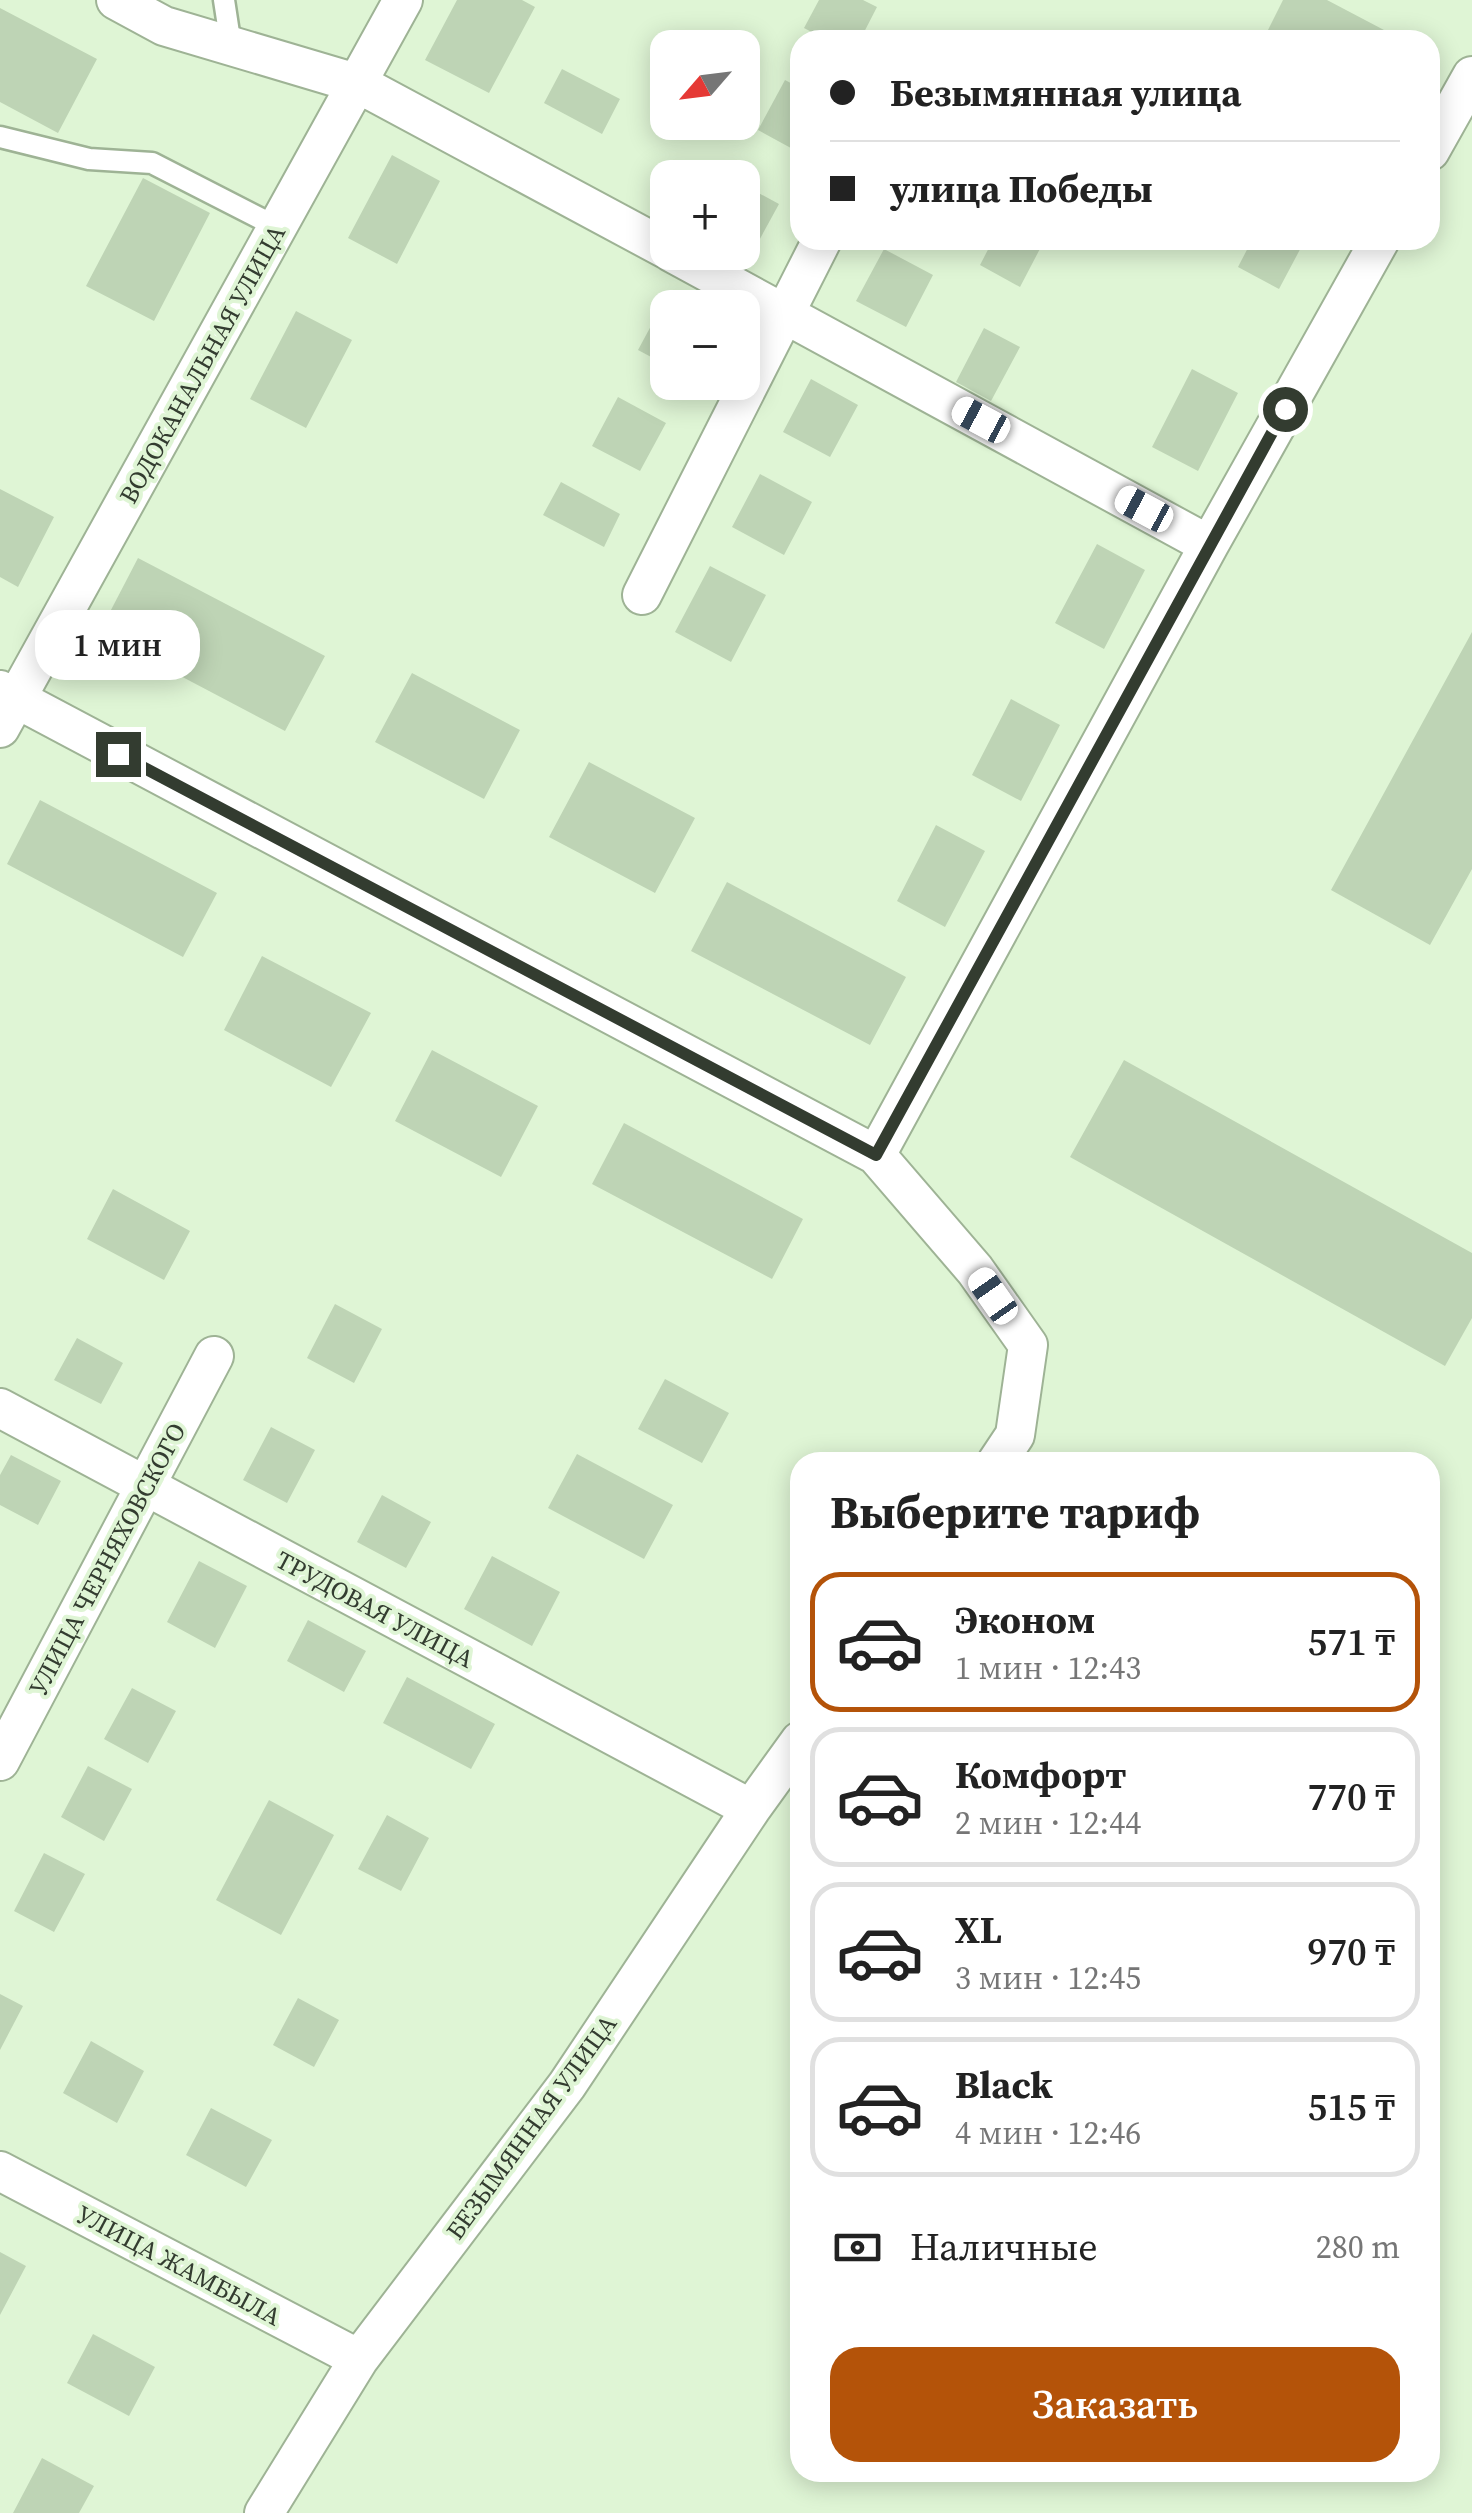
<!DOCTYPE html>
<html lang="ru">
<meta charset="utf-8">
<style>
:root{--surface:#fff;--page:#f2f2f2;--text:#222;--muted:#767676;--line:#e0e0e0;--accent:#b45309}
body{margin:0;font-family:"Source Serif 4",serif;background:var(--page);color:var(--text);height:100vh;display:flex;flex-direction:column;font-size:38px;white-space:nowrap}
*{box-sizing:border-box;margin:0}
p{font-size:32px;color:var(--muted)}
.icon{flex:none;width:55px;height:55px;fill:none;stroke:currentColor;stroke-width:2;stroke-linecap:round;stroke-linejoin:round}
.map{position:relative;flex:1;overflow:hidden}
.sheet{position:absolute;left:790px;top:1452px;width:650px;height:1030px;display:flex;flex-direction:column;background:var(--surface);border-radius:30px;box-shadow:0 5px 25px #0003}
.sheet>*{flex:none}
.banner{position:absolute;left:790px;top:30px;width:650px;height:220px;border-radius:30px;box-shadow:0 5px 25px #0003;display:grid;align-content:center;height:220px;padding:0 40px;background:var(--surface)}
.needle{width:65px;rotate:242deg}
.fabs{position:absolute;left:650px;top:30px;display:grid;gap:20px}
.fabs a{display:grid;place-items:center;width:110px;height:110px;border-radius:20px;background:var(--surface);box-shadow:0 5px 25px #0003;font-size:50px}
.end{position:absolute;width:45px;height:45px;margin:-22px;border:12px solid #333c30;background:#fff;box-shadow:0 0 0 5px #fff}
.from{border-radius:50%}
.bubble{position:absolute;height:70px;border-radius:30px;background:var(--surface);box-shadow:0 5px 25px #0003;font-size:32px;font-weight:600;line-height:70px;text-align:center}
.car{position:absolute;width:30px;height:60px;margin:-30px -15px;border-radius:12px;box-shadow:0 0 8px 2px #0007;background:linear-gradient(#fff 24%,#345 0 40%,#fff 0 76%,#345 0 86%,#fff 0)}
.banner b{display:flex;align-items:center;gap:35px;height:95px;font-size:38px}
.banner b+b{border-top:2px solid var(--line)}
.banner i{width:25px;height:25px;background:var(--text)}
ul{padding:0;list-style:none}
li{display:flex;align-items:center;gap:30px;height:140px;margin:0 20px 15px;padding:0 20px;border:5px solid var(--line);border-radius:30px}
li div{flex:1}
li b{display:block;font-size:38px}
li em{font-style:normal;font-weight:600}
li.current{border-color:var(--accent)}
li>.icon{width:90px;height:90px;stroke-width:1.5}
h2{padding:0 40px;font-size:45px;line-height:120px}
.pay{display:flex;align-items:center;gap:25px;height:110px;padding:0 40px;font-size:38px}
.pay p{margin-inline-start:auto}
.button{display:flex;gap:20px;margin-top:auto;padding:20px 40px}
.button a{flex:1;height:115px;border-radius:30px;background:var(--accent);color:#fff;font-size:40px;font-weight:600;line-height:115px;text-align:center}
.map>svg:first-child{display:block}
.building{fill:#bed4b5}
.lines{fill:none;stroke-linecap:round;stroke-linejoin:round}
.lane-casing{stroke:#9eb395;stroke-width:25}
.street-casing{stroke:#9eb395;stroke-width:42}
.lane{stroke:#fff;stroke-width:20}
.street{stroke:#fff;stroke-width:38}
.route{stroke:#333c30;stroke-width:12}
.labels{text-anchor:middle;stroke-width:8;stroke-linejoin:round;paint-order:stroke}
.street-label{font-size:25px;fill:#333c30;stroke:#dff5d5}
</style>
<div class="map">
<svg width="1472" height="2513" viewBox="0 0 1472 2513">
<rect width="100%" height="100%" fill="#dff5d5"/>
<path class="building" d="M457,0H522L535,7L489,93L425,60Z
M819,0H863L877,7L860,40H827L804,28Z
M1283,0H1327L1384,30L1379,40H1288L1268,30Z
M0,8L97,59L58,133L0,102Z
M562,69L620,99L602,134L544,103Z
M785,80L800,88V153L758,130Z
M392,155L440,181L397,264L348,238Z
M143,178L210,213L154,321L86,286Z
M742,184L779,204L756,246L742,239Z
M993,240H1037L1043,243L1020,287L980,265Z
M1252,240H1305L1279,289L1238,267Z
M884,249L933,275L906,327L856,301Z
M666,298L684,308H668V366L638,350Z
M296,311L352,340L306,428L250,399Z
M984,328L1020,347L991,401L956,382Z
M1192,369L1238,393L1198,471L1152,447Z
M811,379L858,405L830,457L783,432Z
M618,397L666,423L640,471L592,446Z
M760,474L812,502L784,555L732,527Z
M561,482L620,514L604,547L543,515Z
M0,489L54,517L18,587L0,577Z
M1097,544L1145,570L1104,649L1055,623Z
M138,558L325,656L285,731L99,633Z
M710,566L766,595L731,662L675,632Z
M1472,632V869L1430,945L1331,890Z
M412,673L520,730L484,799L375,742Z
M1011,699L1060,725L1021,801L972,775Z
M589,762L695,818L655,893L549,837Z
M40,800L217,893L183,957L7,864Z
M936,825L985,851L945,927L897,901Z
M727,882L906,977L870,1045L691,951Z
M262,956L371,1013L331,1087L224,1030Z
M432,1050L538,1106L501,1177L395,1121Z
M1124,1060L1472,1253V1318L1445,1366L1070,1157Z
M624,1123L803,1219L772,1279L592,1184Z
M113,1189L190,1231L164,1280L87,1239Z
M335,1304L382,1329L354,1383L307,1358Z
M77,1338L123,1363L101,1404L54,1380Z
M665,1379L729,1413L702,1463L638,1429Z
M271,1427L315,1450L287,1503L243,1480Z
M577,1454L673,1505L644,1559L548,1508Z
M11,1455L61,1481L38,1525L0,1505V1475Z
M382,1495L431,1522L406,1568L357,1542Z
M492,1556L560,1592L532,1646L464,1609Z
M199,1561L247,1586L215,1648L167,1622Z
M308,1620L366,1651L344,1692L287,1661Z
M407,1677L495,1724L471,1769L383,1723Z
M132,1688L176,1711L148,1763L104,1739Z
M88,1766L132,1789L104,1841L61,1817Z
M269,1800L334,1835L281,1935L216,1900Z
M387,1815L429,1838L401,1891L358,1869Z
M44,1853L85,1874L54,1932L14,1911Z
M0,1994L23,2006L0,2050Z
M298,1998L339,2020L314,2067L273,2045Z
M91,2041L144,2071L117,2123L63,2093Z
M211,2108L272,2140L246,2187L186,2155Z
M0,2252L26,2266L0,2315Z
M93,2334L155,2367L129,2416L67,2383Z
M42,2458L94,2486L79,2513H13Z"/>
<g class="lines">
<g class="lane-casing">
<path id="lane" d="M224,0L231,46
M0,137L89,159L152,163L279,228"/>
</g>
<g class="street-casing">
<path id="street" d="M116,0L164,26L359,84L668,250
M1430,151L1472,76
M671,252L1209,545
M642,595L822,240
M0,690L876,1155
M0,728L403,0
M0,1408L751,1809
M997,1462L1015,1435L1028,1345L975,1270L876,1155L1209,545L1380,240
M0,1761L214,1356
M0,2171L359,2359
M264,2513L359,2359L567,2085L751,1809L800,1741"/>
</g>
<use href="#lane" class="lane"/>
<use href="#street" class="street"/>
</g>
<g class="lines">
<path class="route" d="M118,754L876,1155L1285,409"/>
</g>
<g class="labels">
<g class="street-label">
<text transform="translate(202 364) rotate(-61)" y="9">ВОДОКАНАЛЬНАЯ УЛИЦА</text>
<text transform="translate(107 1559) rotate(-62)" y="9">УЛИЦА ЧЕРНЯХОВСКОГО</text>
<text transform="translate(375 1609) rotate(28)" y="9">ТРУДОВАЯ УЛИЦА</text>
<text transform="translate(531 2127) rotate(-54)" y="9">БЕЗЫМЯННАЯ УЛИЦА</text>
<text transform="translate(179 2265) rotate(28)" y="9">УЛИЦА ЖАМБЫЛА</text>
</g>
</g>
</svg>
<div class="fabs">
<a><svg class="needle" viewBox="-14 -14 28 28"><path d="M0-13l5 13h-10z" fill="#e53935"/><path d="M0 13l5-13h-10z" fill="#767676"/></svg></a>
<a>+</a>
<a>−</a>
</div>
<i class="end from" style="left:1285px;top:409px"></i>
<i class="end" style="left:118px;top:754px"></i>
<div class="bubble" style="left:35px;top:610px;width:165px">1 мин</div>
<i class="car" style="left:981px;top:420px;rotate:298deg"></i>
<i class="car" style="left:1144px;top:509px;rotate:298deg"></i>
<i class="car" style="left:993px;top:1296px;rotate:325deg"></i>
<div class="banner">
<b><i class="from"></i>Безымянная улица</b>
<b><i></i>улица Победы</b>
</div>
<section class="sheet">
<h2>Выберите тариф</h2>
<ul>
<li class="current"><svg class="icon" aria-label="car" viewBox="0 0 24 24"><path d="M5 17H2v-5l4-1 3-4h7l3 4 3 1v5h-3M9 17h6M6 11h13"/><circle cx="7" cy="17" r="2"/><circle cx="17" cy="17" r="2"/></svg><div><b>Эконом</b><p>1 мин · 12:43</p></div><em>571 ₸</em></li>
<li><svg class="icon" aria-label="car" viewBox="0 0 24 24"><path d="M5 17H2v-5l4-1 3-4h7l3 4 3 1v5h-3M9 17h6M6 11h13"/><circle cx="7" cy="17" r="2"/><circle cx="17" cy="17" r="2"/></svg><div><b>Комфорт</b><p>2 мин · 12:44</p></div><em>770 ₸</em></li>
<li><svg class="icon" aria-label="car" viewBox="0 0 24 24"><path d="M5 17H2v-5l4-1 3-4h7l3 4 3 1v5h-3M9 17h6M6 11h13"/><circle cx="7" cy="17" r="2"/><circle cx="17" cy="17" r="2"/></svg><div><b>XL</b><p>3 мин · 12:45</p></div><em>970 ₸</em></li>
<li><svg class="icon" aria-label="car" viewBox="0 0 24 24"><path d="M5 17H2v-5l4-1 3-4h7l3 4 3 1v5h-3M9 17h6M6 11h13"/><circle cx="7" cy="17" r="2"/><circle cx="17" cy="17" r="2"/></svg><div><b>Black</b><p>4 мин · 12:46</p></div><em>515 ₸</em></li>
</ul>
<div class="pay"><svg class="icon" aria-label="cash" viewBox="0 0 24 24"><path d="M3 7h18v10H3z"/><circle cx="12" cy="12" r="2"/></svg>Наличные<p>280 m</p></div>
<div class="button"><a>Заказать</a></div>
</section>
</div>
